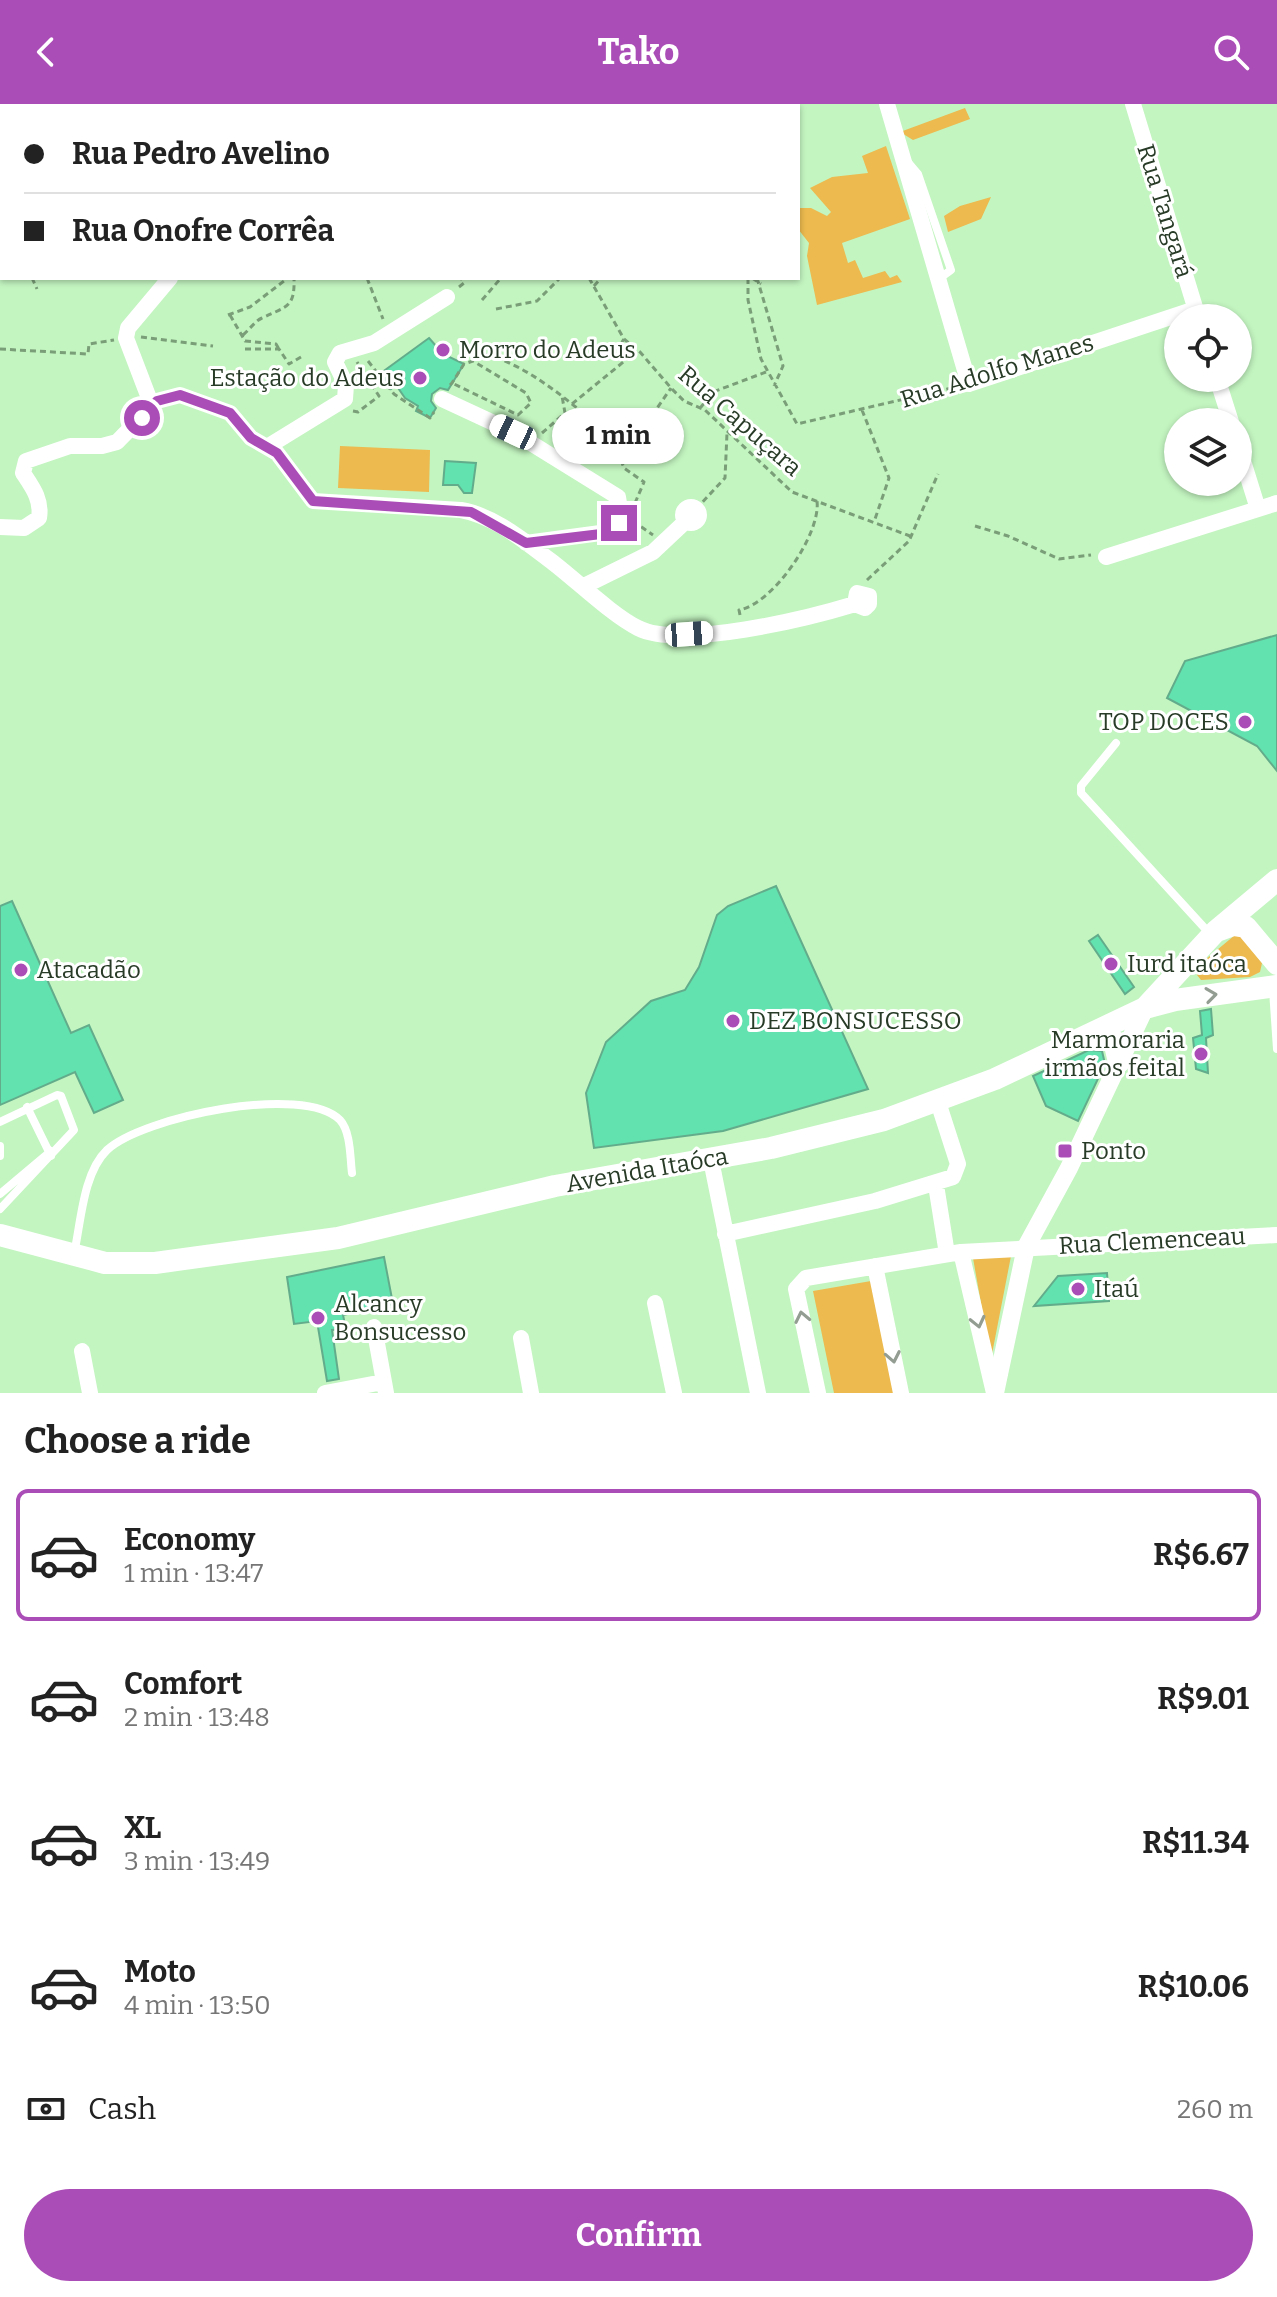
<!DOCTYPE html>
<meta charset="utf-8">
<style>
:root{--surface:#fff;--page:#f6f6f6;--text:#222;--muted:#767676;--line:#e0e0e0;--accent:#ab4db6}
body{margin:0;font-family:Bitter,serif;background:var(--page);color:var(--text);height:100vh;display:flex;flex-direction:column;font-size:30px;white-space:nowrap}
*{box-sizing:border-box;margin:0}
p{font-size:26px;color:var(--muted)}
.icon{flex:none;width:44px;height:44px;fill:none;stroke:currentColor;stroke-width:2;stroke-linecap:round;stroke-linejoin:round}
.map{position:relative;height:1289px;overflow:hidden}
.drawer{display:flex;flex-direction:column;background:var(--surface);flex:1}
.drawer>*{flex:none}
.top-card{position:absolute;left:0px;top:0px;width:800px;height:176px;box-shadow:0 2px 6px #0004;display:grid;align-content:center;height:176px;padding:0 24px;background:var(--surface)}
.tools{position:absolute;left:1164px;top:200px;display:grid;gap:16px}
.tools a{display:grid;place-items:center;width:88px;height:88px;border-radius:50%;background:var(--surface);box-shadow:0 2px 6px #0004;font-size:40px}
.end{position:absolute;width:36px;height:36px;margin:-18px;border:10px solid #ab4db6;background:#fff;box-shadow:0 0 0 4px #fff}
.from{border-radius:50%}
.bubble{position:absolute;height:56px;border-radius:28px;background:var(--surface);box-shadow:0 2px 6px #0004;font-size:26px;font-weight:700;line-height:56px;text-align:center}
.car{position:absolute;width:24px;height:48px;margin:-24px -12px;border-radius:10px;box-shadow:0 0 6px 2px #0007;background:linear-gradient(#fff 24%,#345 0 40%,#fff 0 76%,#345 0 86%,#fff 0)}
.top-card b{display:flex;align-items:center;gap:28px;height:76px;font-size:30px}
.top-card b+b{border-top:2px solid var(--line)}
.top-card i{width:20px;height:20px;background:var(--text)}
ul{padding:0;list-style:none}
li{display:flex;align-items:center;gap:24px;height:132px;margin:0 16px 12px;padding:0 8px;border:4px solid transparent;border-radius:12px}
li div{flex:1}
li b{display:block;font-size:30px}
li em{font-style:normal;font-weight:700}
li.current{border-color:var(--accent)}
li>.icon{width:72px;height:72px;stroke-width:1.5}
h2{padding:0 24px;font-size:36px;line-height:96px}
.pay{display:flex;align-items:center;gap:20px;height:88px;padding:0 24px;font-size:30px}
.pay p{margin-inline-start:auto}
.cta{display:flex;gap:16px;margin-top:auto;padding:16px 24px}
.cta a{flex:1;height:92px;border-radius:48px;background:var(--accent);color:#fff;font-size:32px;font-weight:700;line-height:92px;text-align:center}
header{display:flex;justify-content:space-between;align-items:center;height:104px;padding:0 24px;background:var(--accent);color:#fff;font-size:36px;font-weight:700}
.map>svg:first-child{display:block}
.green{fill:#ecba4e}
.building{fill:#61e2ae;stroke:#63ac8b;stroke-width:2}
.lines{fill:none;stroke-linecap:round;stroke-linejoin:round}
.path{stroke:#7a9e78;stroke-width:3;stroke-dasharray:6 4;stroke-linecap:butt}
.service{stroke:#fff;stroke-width:8}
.minor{stroke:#fff;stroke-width:16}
.tertiary{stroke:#fff;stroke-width:18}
.secondary{stroke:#fff;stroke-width:22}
.oneway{stroke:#939d92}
.route{stroke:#ab4db6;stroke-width:10}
.poi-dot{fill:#ab4db6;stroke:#fff;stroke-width:3}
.labels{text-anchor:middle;stroke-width:6;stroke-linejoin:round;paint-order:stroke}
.street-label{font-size:24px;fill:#273b26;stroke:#fff}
.poi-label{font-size:24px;fill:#273b26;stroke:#fff;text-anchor:start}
</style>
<header><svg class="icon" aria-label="back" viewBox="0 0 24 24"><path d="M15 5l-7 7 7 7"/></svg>Tako<svg class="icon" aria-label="search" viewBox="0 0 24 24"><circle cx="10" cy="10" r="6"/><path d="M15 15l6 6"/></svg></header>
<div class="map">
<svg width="1277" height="1289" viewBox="0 0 1277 1289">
<rect width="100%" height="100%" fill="#c3f5c0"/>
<path class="green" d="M965,4L970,15L913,36L900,28Z
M886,42L910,115L842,139L848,159L855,156L863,174L885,167L890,174L897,171L902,178L817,201L807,152L809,139L798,125V104H811L827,112L831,108L810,84L832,73L868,69L862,52Z
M991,93L981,115L948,128L944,112L960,102Z
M340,342L430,346L429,388L338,384Z
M1235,831L1241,833L1262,859L1260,868L1250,873L1201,876L1197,871L1199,861Z
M1011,1152L992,1250H990L973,1154Z
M871,1177L896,1289H834L813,1187Z"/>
<path class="building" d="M429,234L443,250L464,260L448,286L440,284L432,290L431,297L436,304L430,314L416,307L418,302L405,294L396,281L391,285L381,269Z
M445,357L476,359L472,389H464L458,381H443Z
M1277,531V667L1257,642L1167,594L1185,557Z
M776,782L868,985L723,1027L594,1044L586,989L606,938L651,897L685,886L699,863L717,811L728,802Z
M12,797L71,929L89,921L123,996L94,1009L75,968L0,1001V802Z
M1098,831L1134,883L1125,890L1089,837Z
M1211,905L1213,931L1206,934L1208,969L1196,965L1193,934L1202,931L1200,907Z
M1089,946L1102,947L1105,960L1078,1017L1046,1002L1033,972Z
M384,1153L393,1200L343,1211L346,1225L332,1226L339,1275L327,1277L317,1217L294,1220L287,1173Z
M1107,1169L1109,1197L1034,1202L1058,1172Z"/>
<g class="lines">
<path class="path" d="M193,0V2
M441,0L444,2
M637,0L639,2
M50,2V0
M381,2V0
M0,117L2,116
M0,156L2,155
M32,174L37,185
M367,174L383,215
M589,174L624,235L640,248L671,284L684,297L705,306L792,388L910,432
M748,174V196L761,255L797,320L956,283
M752,174L761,180
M757,174L783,262L774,282
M594,182L601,174
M459,183L464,179L461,174
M482,196L501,174
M496,205L537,197L560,174
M228,211L250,203L288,174
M230,211L245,237L276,240L279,245
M243,231C250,225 255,217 262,214C287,202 295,204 294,174
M141,233L213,242
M0,245L88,250L89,240L114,236
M245,245H279L289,260L301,253
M466,247C524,251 584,310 626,347
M368,257L394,290L430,314L434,308
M450,281L452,279L464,260L473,257L526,289L531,299L518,311L452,279
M572,300L627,255L620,241L624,235
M701,303L713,288L766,268
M862,306L889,374L874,418
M353,307L358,308L379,292L357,258
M542,329L565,309L562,292
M635,399L644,378L624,364L621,356L671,284
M696,405L725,374L727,329
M633,417L653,431
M975,422L1008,432L1059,455L1091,451
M867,476L909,437L938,370
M740,511L739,506C773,500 821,430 817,397"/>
<path class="service" d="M907,57L918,70L951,166L940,174
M1116,639L1081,682V689L1211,831
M1273,886L1277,945
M27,1003L51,1052
M0,1018L57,991L61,992L74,1026L0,1105
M0,1042V1052
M0,1090L51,1047
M74,1150C81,1118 83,1069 107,1046C142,1013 304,979 340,1016C351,1028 350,1054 352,1069"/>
<path class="minor" d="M887,0L969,280L1195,205
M1133,0L1198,213
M1217,274L1231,318
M442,295L513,328L618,393L621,412L608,428L526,439
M152,302L126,234L128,224L170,174
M1238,341L1258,405
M267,343L345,295L346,281L335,258L340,249L374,239L447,193
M683 411a8 8 0 1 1 16 0a8 8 0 1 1-16 0Z
M0,423L24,424L39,414C42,396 33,384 23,369L26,357L70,342H102L117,338L157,297L180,291L230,309L251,334L277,349L313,397L461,406C495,412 524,437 551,457C576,476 612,511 638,524C681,546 809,514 855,500L865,504L869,500V492L857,489L855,500
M1106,453L1277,399
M584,482L653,448L686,417
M711,1056L758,1289
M936,1081L947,1150
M725,1130L875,1097L953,1073L958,1060L938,998
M961,1148L994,1289
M875,1162L901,1289
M655,1199L674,1289
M374,1223L386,1289
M521,1234L531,1289
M82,1247L90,1289
M325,1289L383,1278
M818,1289L796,1185L806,1174L961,1148L1277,1131"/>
<path class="tertiary" d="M995,1289L1026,1143L1069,1064L1145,904"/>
<path class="secondary" d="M1217,827L1233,821L1246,823L1277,860
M1145,904L1216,827L1277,776
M1087,932L1101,931L1114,937L1119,958
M0,1131L105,1159H155L338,1134L555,1082L771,1044L884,1016L995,975L1145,904L1175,896L1277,882"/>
</g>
<defs><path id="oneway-chevron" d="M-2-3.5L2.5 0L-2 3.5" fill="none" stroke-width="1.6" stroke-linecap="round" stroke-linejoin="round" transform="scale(2)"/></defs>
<g class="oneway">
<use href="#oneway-chevron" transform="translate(1211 891) rotate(-8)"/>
<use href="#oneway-chevron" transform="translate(802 1213) rotate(-102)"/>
<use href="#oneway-chevron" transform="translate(978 1218) rotate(77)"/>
<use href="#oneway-chevron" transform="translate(893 1253) rotate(79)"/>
</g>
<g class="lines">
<path class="route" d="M142,314L157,297L180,291L230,309L251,334L277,349L313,397L471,408L526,439L601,430L619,419"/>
</g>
<g class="poi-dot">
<circle cx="443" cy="246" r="8"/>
<circle cx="420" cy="274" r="8"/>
<circle cx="1245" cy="618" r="8"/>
<circle cx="1111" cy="860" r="8"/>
<circle cx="21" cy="866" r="8"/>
<circle cx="733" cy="917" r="8"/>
<circle cx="1201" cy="950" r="8"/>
<rect x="1057" y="1039" width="16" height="16" rx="4"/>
<circle cx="1078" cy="1185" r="8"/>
<circle cx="318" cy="1214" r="8"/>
</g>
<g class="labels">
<g class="street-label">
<text transform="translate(1165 107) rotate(73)" y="8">Rua Tangará</text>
<text transform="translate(997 267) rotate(-17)" y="8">Rua Adolfo Manes</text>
<text transform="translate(740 317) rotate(41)" y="8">Rua Capuçara</text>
<text transform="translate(647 1066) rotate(-10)" y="8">Avenida Itaóca</text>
<text transform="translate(1152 1137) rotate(-3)" y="8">Rua Clemenceau</text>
</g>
<g class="poi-label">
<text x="459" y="254">Morro do Adeus</text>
<text x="404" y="282" text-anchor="end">Estação do Adeus</text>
<text x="1229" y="626" text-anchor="end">TOP DOCES</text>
<text x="1127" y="868">Iurd itaóca</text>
<text x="37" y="874">Atacadão</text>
<text x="749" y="925">DEZ BONSUCESSO</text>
<text x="1185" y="944" text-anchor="end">Marmoraria<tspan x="1185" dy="28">irmãos feital</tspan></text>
<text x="1081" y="1055">Ponto</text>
<text x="1094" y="1193">Itaú</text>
<text x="334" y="1208">Alcancy<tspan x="334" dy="28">Bonsucesso</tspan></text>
</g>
</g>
</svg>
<div class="tools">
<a><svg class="icon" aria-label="locate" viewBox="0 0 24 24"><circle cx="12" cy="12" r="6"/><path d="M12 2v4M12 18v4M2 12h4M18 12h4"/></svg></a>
<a><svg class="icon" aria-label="layers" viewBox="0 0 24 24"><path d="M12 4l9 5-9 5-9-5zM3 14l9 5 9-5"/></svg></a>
</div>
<i class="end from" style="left:142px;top:314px"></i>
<i class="end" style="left:619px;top:419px"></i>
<div class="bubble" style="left:552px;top:304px;width:132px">1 min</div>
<i class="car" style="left:513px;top:328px;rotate:295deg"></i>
<i class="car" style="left:689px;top:530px;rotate:86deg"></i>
<div class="top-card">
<b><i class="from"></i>Rua Pedro Avelino</b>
<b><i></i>Rua Onofre Corrêa</b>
</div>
</div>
<section class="drawer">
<h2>Choose a ride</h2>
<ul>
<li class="current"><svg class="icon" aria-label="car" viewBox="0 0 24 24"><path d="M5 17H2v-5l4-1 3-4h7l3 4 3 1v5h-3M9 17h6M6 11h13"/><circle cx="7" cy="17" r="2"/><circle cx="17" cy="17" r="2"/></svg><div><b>Economy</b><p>1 min · 13:47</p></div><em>R$6.67</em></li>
<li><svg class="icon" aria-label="car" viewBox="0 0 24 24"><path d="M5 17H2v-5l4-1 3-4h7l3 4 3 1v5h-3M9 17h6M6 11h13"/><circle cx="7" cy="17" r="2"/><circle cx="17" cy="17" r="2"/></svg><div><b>Comfort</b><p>2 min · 13:48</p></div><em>R$9.01</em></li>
<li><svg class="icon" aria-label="car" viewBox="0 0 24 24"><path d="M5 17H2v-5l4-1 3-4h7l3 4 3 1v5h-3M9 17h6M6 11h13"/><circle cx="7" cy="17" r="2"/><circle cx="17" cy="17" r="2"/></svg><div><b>XL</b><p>3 min · 13:49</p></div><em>R$11.34</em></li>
<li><svg class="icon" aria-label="car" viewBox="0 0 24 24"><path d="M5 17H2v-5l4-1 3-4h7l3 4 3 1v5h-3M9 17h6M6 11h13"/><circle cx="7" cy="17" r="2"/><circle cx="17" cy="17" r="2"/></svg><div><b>Moto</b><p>4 min · 13:50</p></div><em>R$10.06</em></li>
</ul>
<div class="pay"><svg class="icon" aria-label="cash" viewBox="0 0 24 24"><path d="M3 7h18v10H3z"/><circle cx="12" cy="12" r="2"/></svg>Cash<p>260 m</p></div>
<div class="cta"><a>Confirm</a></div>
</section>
